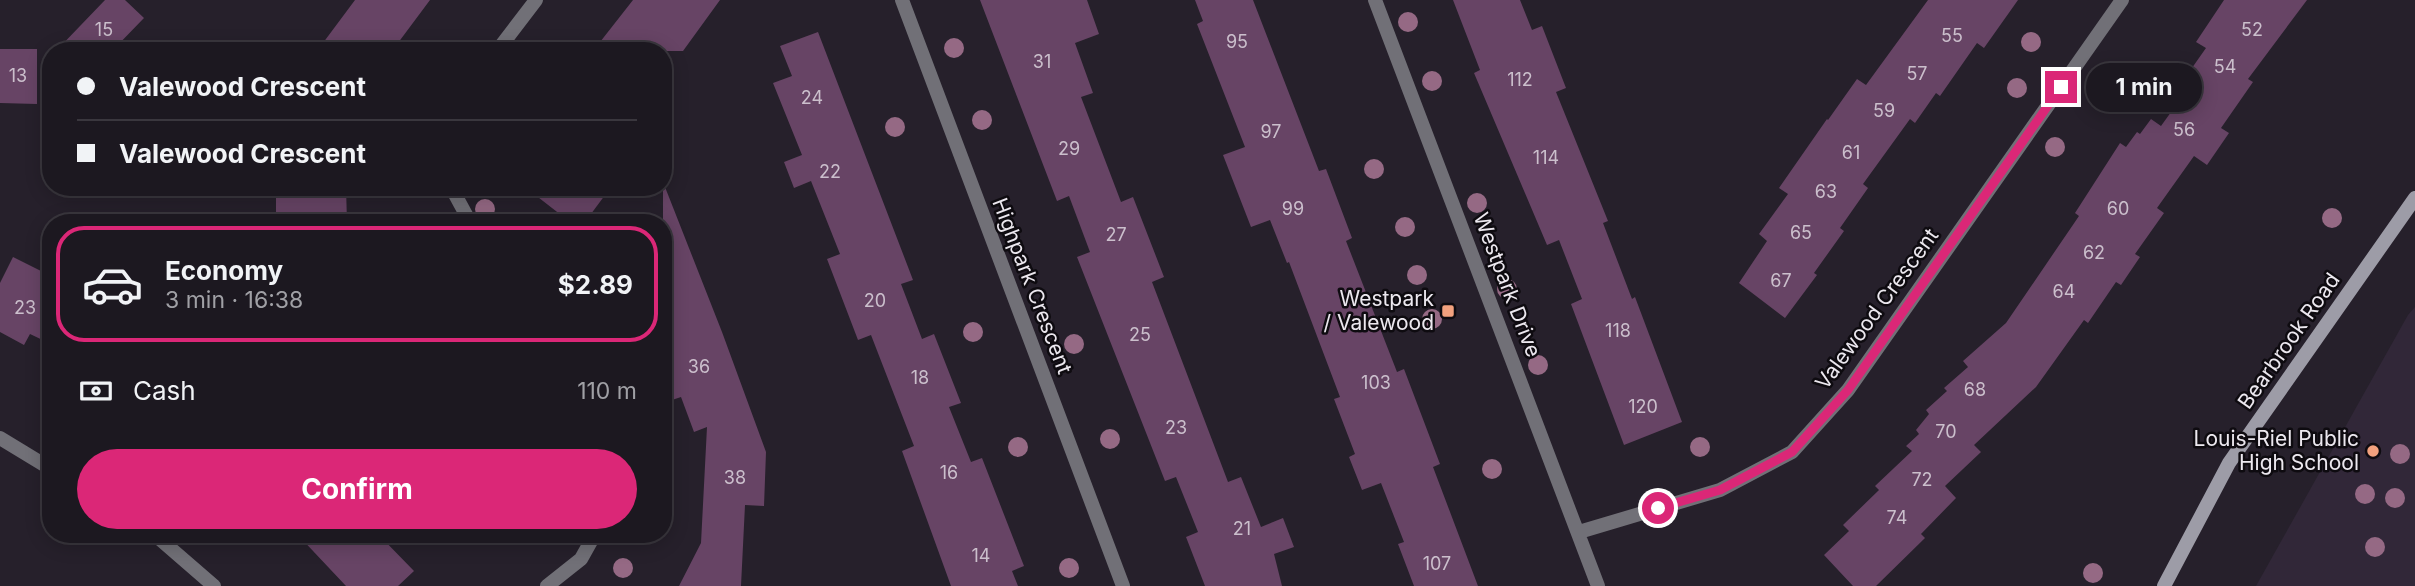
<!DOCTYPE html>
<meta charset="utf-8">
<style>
:root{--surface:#1c1820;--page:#252129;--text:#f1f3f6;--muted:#a0a0a5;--line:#3a373e;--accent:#db2777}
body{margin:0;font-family:Inter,sans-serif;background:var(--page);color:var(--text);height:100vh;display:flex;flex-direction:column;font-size:26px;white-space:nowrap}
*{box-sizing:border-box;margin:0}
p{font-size:23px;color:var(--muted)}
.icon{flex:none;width:38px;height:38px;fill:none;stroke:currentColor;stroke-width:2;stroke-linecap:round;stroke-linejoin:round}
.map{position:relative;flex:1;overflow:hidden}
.drawer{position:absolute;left:42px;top:214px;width:630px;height:329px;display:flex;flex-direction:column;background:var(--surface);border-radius:28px;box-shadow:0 4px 18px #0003,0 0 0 2px var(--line)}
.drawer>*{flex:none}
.banner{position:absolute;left:42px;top:42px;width:630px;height:154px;border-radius:28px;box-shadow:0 4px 18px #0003,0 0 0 2px var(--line);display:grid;align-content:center;height:154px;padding:0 35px;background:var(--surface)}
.end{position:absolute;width:32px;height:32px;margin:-16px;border:9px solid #db2777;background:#fff;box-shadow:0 0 0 4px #fff}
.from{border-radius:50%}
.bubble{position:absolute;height:49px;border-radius:24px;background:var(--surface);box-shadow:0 4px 18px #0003,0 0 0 2px var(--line);font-size:23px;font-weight:700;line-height:49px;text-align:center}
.banner b{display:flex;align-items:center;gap:24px;height:66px;font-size:26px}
.banner b+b{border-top:2px solid var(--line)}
.banner i{width:18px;height:18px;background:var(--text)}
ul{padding:12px 0 0;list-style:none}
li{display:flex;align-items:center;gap:21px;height:116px;margin:0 14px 10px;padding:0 21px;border:4px solid var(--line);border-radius:28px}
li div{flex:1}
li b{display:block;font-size:26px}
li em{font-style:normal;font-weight:700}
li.selected{border-color:var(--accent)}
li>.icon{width:63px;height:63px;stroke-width:1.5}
.pay{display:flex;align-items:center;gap:18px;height:77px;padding:0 35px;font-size:26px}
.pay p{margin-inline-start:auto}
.cta{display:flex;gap:14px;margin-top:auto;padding:14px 35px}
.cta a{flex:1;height:80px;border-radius:42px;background:var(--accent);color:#fff;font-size:28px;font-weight:700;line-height:80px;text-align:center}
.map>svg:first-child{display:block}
.built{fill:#312738}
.building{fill:#674465}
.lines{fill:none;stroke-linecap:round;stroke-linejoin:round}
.street{stroke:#717077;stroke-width:14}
.secondary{stroke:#9d9ca7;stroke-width:14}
.tree{fill:#956984}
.route{stroke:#db2777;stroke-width:9}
.poi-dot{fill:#f2a17e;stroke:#0e0b10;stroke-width:2.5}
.labels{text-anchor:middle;stroke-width:5;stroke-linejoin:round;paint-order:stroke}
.number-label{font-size:18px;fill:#cbbfcc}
.street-label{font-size:21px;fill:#ece8ef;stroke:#0e0b10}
.poi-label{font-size:21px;fill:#ece8ef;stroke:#0e0b10;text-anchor:end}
</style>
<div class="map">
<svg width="2415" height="586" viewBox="0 0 2415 586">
<rect width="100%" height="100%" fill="#26202b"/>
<path class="built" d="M2415,307V586H2256L2408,315Z"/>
<path class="building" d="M105,0H125L144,18L112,51H56Z
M355,0H430L392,51H317Z
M633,0H720L683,51H593Z
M980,0H1087L1099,34L1075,43L1093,93L1081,97L1121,202L1133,197L1164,277L1152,282L1228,482L1241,477L1261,527L1283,518L1294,547L1274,554L1282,586H1205L1186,537L1198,532L1176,477L1165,481L1077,257L1090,252L1069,196L1057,201Z
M1195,0H1253L1319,171L1326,169L1352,238L1346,241L1397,372L1404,369L1440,464L1433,467L1478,586H1414L1398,544L1404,542L1381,483L1362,490L1349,457L1355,454L1334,399L1340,397L1289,262L1287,263L1270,220L1251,227L1223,155L1245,147L1197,24L1203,21Z
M1453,0H1520L1532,30L1542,26L1566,88L1556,92L1608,221L1603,223L1632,299L1635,297L1682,422L1624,445L1571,304L1582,299L1559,240L1547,245L1474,73L1480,70Z
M1928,0H2018L1984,48L1977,43L1940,96L1936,93L1915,123L1910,119L1863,184L1868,188L1840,228L1844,231L1814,273L1817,275L1785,318L1739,283L1767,241L1759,234L1788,194L1779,188L1827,119L1828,120L1857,79L1866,85Z
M2224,0H2307L2248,79L2253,82L2221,128L2229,133L2207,165L2194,156L2157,208L2164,213L2135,254L2140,257L2121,285L2116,282L2088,323L2084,320L2036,387L1974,445L1981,452L1945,486L1956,498L1921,534L1925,538L1876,586H1853L1824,555L1849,531L1843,525L1879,490L1875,486L1912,451L1906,446L1919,434L1916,430L1929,414L1926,410L1947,391L1944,388L1968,367L1963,361L2006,323L2079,216L2075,213L2120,143L2126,147L2137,132L2140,134L2151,119L2161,126L2194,80L2187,75L2206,48L2196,42Z
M818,32L913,280L901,284L922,339L934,334L961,403L949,407L971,462L982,458L1024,566L1012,571L1018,586H951L902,451L914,446L871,335L858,340L827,259L840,254L811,181L794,188L784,162L802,155L773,83L792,76L780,46Z
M0,49H37V104L0,103Z
M276,187H346L347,222H276Z
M525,187H611L585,222H570Z
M663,187H665L722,332L766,452L764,506L745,505L741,586H679L701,543L707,427L694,432L681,397L669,401L663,384Z
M13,257L51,276V344L30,334L24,345L0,332V283Z
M297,534H378L414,571L398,586H346Z"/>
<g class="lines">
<path class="street" d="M902,0L1123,586
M1375,0L1598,586
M497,51L536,0
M451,187L470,222
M0,438L51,469
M1579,532L1720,490L1792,452L1848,390L2122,0
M154,534L214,586
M547,586L581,559L595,534"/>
<path class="secondary" d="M2164,586L2229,463L2415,198"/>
</g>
<g class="tree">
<circle cx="1408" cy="22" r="10"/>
<circle cx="2031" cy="42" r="10"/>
<circle cx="954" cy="48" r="10"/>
<circle cx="1432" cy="81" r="10"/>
<circle cx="2017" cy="88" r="10"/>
<circle cx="982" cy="120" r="10"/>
<circle cx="895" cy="127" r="10"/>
<circle cx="2055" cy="147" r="10"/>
<circle cx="1374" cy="169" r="10"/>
<circle cx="1477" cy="203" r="10"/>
<circle cx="485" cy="209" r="10"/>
<circle cx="2332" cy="218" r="10"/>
<circle cx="1405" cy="227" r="10"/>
<circle cx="1417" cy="275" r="10"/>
<circle cx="1507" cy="289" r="10"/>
<circle cx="1432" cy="319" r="10"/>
<circle cx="973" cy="332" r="10"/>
<circle cx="1074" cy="344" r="10"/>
<circle cx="1538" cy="365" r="10"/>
<circle cx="1110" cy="439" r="10"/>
<circle cx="1018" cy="447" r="10"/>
<circle cx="1700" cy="447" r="10"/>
<circle cx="2400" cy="454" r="10"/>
<circle cx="1492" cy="469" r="10"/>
<circle cx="2365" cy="494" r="10"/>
<circle cx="2395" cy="498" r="10"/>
<circle cx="2375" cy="547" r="10"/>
<circle cx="623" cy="568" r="10"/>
<circle cx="1069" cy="568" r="10"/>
<circle cx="2093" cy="573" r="10"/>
</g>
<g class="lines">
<path class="route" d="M1658,508L1720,490L1792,452L1848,390L2061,87"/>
</g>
<g class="poi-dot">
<rect x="1441" y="304" width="14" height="14" rx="3.5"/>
<circle cx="2373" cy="451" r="7"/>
</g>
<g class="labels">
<g class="number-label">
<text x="104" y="36">15</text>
<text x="2252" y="36">52</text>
<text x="1952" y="42">55</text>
<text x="1237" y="48">95</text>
<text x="1042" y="68">31</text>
<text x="2225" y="73">54</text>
<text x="1917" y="80">57</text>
<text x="18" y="82">13</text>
<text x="1520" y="86">112</text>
<text x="812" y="104">24</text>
<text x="1884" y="117">59</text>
<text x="2184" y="136">56</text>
<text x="1271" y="138">97</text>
<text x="1069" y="155">29</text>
<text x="1851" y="159">61</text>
<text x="1546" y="164">114</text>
<text x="830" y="178">22</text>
<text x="1826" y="198">63</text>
<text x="1293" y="215">99</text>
<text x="2118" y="215">60</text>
<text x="1801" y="239">65</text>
<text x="1116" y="241">27</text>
<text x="2094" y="259">62</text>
<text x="1781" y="287">67</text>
<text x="2064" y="298">64</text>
<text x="875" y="307">20</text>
<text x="25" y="314">23</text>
<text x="1618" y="337">118</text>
<text x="1140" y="341">25</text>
<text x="699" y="373">36</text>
<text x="920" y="384">18</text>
<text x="1376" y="389">103</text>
<text x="1975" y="396">68</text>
<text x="1643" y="413">120</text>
<text x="1176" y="434">23</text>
<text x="1946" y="438">70</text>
<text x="949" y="479">16</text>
<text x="735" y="484">38</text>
<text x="1922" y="486">72</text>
<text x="1897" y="524">74</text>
<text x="1242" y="535">21</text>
<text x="981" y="562">14</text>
<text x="1437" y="570">107</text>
</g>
<g class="street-label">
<text transform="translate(1507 285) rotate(69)" y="7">Westpark Drive</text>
<text transform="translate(1032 286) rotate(69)" y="7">Highpark Crescent</text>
<text transform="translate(1877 309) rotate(-54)" y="7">Valewood Crescent</text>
<text transform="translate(2289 341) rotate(-55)" y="7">Bearbrook Road</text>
</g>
<g class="poi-label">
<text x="1434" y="306">Westpark<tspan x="1434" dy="24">/ Valewood</tspan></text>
<text x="2359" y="446">Louis-Riel Public<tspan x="2359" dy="24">High School</tspan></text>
</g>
</g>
</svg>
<i class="end from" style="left:1658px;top:508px"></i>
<i class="end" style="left:2061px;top:87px"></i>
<div class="bubble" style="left:2086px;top:63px;width:116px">1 min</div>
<div class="banner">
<b><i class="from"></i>Valewood Crescent</b>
<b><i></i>Valewood Crescent</b>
</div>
<section class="drawer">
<ul>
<li class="selected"><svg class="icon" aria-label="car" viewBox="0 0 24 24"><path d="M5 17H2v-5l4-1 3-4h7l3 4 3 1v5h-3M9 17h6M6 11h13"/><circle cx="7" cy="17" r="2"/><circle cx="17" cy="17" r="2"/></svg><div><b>Economy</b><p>3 min · 16:38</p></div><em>$2.89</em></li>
</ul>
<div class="pay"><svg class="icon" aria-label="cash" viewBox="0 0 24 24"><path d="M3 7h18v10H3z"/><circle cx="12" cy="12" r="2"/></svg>Cash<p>110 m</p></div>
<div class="cta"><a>Confirm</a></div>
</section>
</div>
